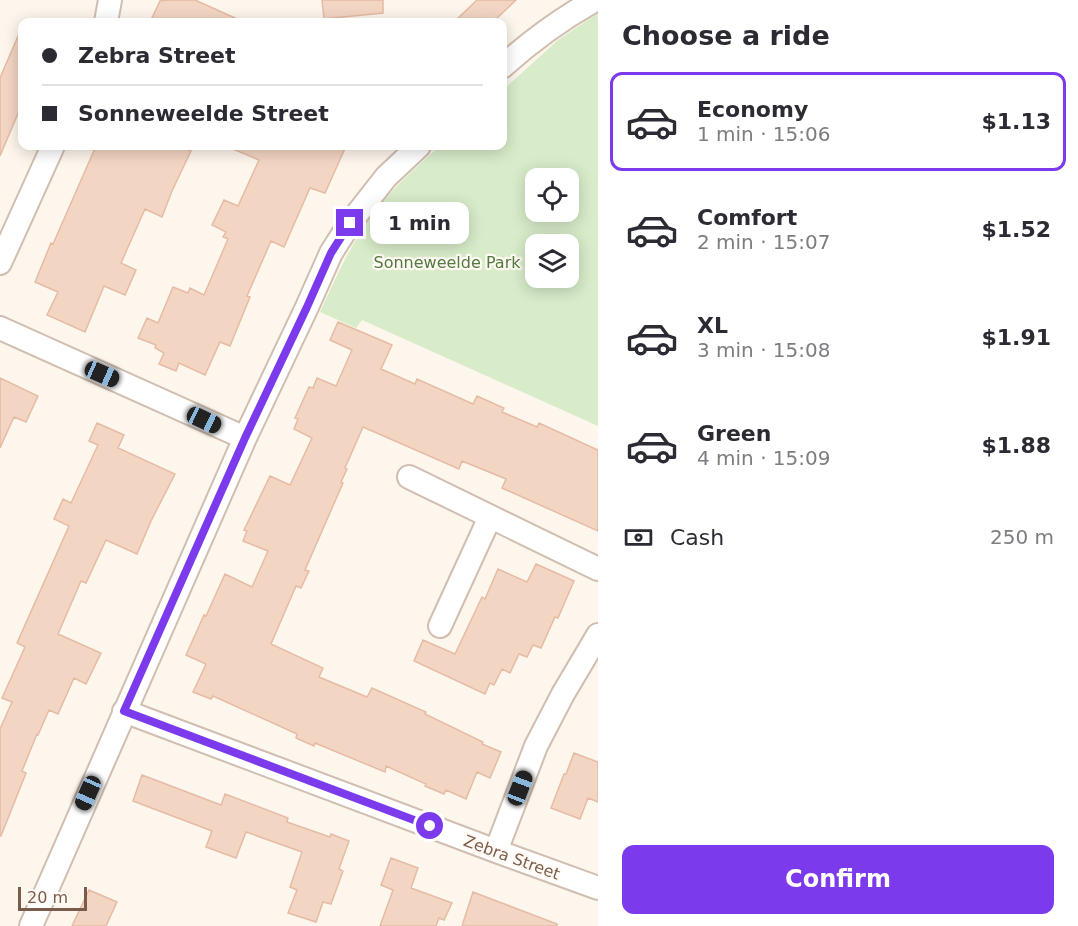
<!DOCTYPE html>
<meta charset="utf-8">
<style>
:root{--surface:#fff;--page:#f2f2f3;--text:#2b2b33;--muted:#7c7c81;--line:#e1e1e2;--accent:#7c3aed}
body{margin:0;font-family:"DejaVu Sans",sans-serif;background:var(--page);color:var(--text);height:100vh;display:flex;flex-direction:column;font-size:22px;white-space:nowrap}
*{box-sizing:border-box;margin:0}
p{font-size:20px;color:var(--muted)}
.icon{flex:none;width:33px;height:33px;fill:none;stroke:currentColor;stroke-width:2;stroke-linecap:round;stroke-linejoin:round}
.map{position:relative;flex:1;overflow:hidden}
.drawer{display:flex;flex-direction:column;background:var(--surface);width:480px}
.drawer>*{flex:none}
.banner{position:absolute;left:18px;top:18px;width:489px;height:132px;border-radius:12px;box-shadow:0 3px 15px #0003;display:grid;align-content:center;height:132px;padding:0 24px;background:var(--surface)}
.buttons{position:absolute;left:525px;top:168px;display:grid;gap:12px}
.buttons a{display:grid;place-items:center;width:54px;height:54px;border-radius:12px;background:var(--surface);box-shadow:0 3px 15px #0003;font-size:30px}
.scale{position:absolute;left:18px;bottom:15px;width:69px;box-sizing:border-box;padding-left:6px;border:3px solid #7a5c4d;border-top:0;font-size:16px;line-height:21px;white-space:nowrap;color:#7a5c4d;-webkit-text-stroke:4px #fffaf3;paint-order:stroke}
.end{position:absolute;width:27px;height:27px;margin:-14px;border:8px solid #7c3aed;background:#fff;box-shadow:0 0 0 3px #fff}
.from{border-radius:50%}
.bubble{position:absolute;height:42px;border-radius:12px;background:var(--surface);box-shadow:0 3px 15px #0003;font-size:20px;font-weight:700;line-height:42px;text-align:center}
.car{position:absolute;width:18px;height:36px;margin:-18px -9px;border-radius:8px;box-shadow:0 0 4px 2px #0007;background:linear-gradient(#222 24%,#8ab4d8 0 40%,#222 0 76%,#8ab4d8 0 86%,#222 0)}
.banner b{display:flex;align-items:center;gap:21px;height:57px;font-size:22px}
.banner b+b{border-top:2px solid var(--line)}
.banner i{width:15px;height:15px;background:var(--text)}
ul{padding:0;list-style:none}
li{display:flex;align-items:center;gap:18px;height:99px;margin:0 12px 9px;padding:0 12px;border:3px solid transparent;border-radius:12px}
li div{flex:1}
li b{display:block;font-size:22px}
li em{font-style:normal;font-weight:700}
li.on{border-color:var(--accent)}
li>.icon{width:54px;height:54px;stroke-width:1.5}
h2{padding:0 24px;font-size:27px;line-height:72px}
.pay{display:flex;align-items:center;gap:15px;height:66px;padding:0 24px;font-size:22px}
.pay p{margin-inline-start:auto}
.action{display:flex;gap:12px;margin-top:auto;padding:12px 24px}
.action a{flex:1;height:69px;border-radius:12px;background:var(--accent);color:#fff;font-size:24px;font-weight:700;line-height:69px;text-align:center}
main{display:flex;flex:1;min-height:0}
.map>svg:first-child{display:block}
.green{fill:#d8ecc9;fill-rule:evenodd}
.building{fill:#f3d5c3;stroke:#e6bba3;stroke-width:1.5}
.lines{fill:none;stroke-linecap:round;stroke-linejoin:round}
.minor-casing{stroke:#d1beb0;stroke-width:26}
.minor{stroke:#fff;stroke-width:22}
.route{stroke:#7c3aed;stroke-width:8}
.labels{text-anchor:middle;stroke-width:4.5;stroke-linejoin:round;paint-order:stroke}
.park-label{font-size:16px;fill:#537a41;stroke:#fffaf3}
.street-label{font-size:16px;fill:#7a5c4d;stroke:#fffaf3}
</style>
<main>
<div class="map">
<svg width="598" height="926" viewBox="0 0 598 926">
<rect width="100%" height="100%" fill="#fdf6ec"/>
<path class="green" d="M598,13V426L362,320L356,328L320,312C335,280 349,247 370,218C389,191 415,168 440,146H502L503,90L558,40ZM536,178H568V212H536ZM536,244H568V278H536Z"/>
<path class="building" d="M168,0H195L244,22H150L160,1Z
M322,0H383V13L324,19Z
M477,0H516L493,22H454Z
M22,27V104L0,156V78Z
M96,146H179L191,151L172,191L162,217L145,209L121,263L136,270L125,295L104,286L85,332L47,315L58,292L35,282L51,243L53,244Z
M226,146H346L325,193L310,188L284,247L271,241L247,296L250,297L230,346L220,342L205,375L179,363L176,371L159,364L164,353L155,348L156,345L138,338L147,318L158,323L173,287L188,293L190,288L204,295L228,239L223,237L226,232L212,225L224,200L238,206L259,160Z
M338,322L392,345L381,369L415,384L417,379L473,404L477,396L504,408L502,412L537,427L539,423L598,450V531L502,488L506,479L462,461L459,469L363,427L345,468L347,469L341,482L343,483L305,570L309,571L301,588L296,586L271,644L323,668L319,677L367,697L372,688L426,712L425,714L483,742L482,744L501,752L490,778L477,772L466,799L446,790L444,794L425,786L426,784L386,766L385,772L315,743L314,746L296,738L297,734L213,696L211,699L193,692L206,664L186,655L204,615L206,616L225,574L252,587L268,551L243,541L247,531L244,530L270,476L290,485L312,438L294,429L298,419L295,418L309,387L313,388L317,378L336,386L352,350L330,340Z
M0,378L38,396L26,422L14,417L0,448Z
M97,423L124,435L118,448L175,474L151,521L137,554L106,540L86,583L81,581L58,634L101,653L86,684L74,678L58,714L49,710L38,735L37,734L22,771L26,773L1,836H0V729L12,702L2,698L25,647L17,643L69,526L54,519L63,499L71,503L98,445L89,441Z
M536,564L574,581L558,618L555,617L541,648L533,645L527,657L519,654L510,673L502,669L494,685L490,683L485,694L414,661L423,640L455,654L482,597L485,599L498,569L527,582Z
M574,753L598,762V802L588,798L580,819L551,808L564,774H566Z
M142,775L221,805L225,794L288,818L287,822L330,837L331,834L349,841L339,869L343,871L331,904L323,902L316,922L288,913L297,890L290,887L302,852L246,832L236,858L206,847L212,831L133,801Z
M391,858L418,868L411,888L452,903L444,920L439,918L436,926H380L393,890L381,885Z
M89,890L117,902L106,926H72Z
M473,892L557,924V926H462Z"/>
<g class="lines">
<g class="minor-casing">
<path id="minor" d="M106,22L110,0
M502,67C531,41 561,19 595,0
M0,263L53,146
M0,328L245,438
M409,477L598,569
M440,626L490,517
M124,711L496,851L598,888
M496,851L536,746L563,694L598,635
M31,926L245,438L307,307L331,253L350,223L386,177L419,146"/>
</g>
<use href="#minor" class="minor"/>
</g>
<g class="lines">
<path class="route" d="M350,223L331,253L307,307L245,438L124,711L430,826"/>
</g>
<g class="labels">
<g class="park-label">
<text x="447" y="268">Sonneweelde Park</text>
</g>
<g class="street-label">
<text transform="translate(512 857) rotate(20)" y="6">Zebra Street</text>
</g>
</g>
</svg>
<div class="buttons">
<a><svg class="icon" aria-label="locate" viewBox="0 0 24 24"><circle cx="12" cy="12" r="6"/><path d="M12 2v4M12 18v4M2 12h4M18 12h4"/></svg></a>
<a><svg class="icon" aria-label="layers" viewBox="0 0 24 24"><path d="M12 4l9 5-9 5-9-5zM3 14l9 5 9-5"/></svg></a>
</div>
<div class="scale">20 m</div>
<i class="end from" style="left:430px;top:826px"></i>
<i class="end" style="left:350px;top:223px"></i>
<div class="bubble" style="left:370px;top:202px;width:99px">1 min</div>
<i class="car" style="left:102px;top:374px;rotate:114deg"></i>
<i class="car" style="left:204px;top:420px;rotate:115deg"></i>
<i class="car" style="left:520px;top:788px;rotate:21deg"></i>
<i class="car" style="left:88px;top:793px;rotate:204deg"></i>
<div class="banner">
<b><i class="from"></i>Zebra Street</b>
<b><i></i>Sonneweelde Street</b>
</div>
</div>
<section class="drawer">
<h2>Choose a ride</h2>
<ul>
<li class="on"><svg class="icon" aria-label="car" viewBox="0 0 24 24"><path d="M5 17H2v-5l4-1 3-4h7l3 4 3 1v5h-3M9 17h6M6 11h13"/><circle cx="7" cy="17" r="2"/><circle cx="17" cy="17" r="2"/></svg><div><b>Economy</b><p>1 min · 15:06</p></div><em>$1.13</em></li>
<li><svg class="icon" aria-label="car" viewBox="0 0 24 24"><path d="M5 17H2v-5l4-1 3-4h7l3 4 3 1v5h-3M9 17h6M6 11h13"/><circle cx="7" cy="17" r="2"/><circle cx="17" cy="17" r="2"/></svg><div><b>Comfort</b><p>2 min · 15:07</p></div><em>$1.52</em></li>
<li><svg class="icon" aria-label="car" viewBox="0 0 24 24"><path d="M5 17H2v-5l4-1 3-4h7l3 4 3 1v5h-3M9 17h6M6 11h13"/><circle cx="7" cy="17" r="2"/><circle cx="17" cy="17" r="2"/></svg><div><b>XL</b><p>3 min · 15:08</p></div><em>$1.91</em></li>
<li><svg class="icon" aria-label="car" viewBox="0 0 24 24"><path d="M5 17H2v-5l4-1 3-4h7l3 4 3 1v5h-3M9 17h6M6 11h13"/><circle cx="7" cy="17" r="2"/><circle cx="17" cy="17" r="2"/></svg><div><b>Green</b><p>4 min · 15:09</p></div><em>$1.88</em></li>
</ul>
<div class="pay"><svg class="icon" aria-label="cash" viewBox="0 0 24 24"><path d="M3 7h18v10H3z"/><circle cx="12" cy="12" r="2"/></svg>Cash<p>250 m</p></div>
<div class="action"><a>Confirm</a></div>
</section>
</main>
